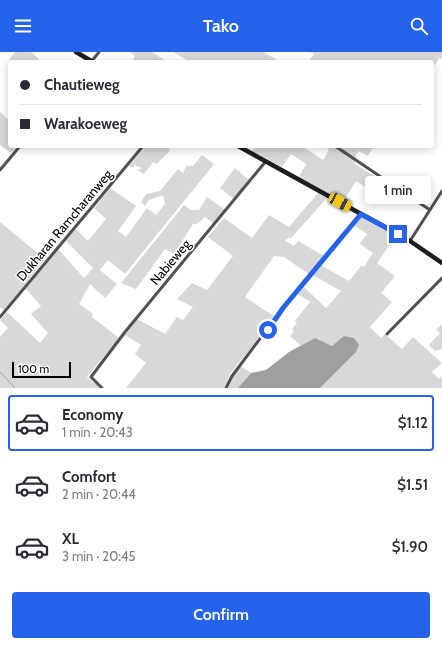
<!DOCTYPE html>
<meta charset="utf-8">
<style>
:root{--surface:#fff;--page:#f7f7f7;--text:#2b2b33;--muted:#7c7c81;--line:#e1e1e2;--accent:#2563eb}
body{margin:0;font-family:Cabin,sans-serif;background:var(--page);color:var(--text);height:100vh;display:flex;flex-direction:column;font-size:15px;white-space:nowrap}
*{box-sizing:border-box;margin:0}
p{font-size:13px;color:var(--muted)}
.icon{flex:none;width:22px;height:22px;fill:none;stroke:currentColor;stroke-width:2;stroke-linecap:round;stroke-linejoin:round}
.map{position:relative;height:336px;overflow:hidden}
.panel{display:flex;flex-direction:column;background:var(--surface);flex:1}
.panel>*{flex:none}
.guide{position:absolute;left:8px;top:8px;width:426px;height:88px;border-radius:4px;box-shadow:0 2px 10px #0003;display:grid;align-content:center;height:88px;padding:0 12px;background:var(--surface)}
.scale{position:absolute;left:12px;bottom:10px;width:59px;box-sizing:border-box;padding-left:4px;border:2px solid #000;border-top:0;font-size:11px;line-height:14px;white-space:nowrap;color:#000;-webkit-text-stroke:3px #fff;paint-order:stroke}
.end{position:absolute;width:18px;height:18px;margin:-9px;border:5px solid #2563eb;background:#fff;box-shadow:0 0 0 2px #fff}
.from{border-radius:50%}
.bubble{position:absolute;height:28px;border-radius:4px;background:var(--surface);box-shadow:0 2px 10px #0003;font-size:13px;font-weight:600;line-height:28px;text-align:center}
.car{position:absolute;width:12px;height:24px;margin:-12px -6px;border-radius:5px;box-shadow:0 0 3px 1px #0007;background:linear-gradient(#f5c518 24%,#345 0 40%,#f5c518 0 76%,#345 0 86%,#f5c518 0)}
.guide b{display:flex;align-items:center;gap:14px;height:38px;font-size:15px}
.guide b+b{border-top:1px solid var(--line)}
.guide i{width:10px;height:10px;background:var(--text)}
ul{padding:7px 0 0;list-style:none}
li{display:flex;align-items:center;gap:12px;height:56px;margin:0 8px 6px;padding:0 4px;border:2px solid transparent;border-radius:4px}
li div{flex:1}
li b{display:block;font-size:15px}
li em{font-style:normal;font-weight:600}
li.current{border-color:var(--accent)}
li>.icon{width:36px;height:36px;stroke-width:1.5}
.action{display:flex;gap:8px;margin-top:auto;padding:8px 12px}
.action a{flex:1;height:46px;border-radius:4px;background:var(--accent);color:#fff;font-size:16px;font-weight:600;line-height:46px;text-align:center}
header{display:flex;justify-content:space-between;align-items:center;height:52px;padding:0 12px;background:var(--accent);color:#fff;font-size:18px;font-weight:600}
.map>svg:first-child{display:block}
.green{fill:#d8d8d8}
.water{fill:#9f9f9f}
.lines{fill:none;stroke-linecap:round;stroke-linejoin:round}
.stream{stroke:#9f9f9f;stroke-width:1}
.street{stroke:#515151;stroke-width:3}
.secondary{stroke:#1e1e1e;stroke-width:4.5}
.route{stroke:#2563eb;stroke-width:5}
.labels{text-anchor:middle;stroke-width:3;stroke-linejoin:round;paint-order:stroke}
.street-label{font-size:13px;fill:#000;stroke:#fff}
</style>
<header><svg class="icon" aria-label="menu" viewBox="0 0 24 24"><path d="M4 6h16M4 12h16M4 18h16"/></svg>Tako<svg class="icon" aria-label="search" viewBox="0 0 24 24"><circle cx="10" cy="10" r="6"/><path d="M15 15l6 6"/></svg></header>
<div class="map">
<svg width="442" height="336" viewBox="0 0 442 336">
<rect width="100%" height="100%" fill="#fff"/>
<path class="green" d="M15,0H31L39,7L36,10H12L9,8Z
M130,0H152L166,9L132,10L135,4Z
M173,0H263L281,10H190Z
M310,0H442V7L439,6L432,18V10H308L314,2Z
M0,60L10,69V94H17L11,101L0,93Z
M145,94H167L170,98C166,104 161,107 157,112L153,110L144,122L137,118L142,116L134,113V116L129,114Z
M255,94H302L323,108L329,98L324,94H374L368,104L359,99L355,105L357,107L354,111L383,130L376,142L356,129L343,150L299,125L306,112L291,102L282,115L252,99Z
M202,103L214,112L125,222L108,208L100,218L117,232L105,246L90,232L79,252L93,262L92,265L119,286L87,325L100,336H0V285L8,276L0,268L7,260L40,291L48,281L31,262L41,254L25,236L58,197L84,226L93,216L66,189L76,177L88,189L106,167L94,156L110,136L136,154L118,179L126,185L147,156L156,163L165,152L163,143L149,148L145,154L141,150L146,142L160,139L178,117L183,121L186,114H193Z
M235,116L249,128L234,147L220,136Z
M318,141L327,146L291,186H288L285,189L294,194L298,189L324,204L309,222L284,205L274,204L245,245L275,265L230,322L224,336H126L146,311L135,302L141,293L125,283L137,267L165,282L177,265L183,268L193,255L177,247L192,231L207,238L233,204L208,185L224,166L252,186L269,163L289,175Z
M207,145L225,158L213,171L205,165L197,172H193L174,202L165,197L136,237L121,231L184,153L191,158H199Z
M362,164L396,184L377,211L395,224L381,241L392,250L370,275L381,286L385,282L402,297L413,285L442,311L432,320L439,327L442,324V336H320L356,300L332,294L315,286L301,294L290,284L294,280L292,277L297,271L295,269L310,250L298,242L304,235L326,256L341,239L313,223L321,213L349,229L361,214L364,215L373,201L360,192L367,182L354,173Z
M0,170L45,207L4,258L0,255Z
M442,272V297L435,299L429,293L440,281L436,278Z
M241,314L251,321L238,336H227L233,324Z"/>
<path class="water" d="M344,284L354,286L359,293L356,300L320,336H238L251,321L266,318L289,300L315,286L332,294Z"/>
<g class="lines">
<path class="stream" d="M0,320L15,336"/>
<path class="street" d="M91,10L99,0
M335,94L430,158
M0,118L20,94
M410,189L442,139
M0,265L143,94
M387,282L442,226
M102,336L91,325L125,280L266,109
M226,336L232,324L283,256L361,162"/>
<path class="secondary" d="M76,0L93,10
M238,94L410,189L442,211"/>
</g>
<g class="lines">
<path class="route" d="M268,278L283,256L361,162L398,182"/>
</g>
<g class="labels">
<g class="street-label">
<text transform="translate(64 173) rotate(-50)" y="5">Dukharan Ramcharanweg</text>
<text transform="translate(170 210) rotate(-50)" y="5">Nabieweg</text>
</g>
</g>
</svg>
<div class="scale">100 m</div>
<i class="end from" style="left:268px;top:278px"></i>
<i class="end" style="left:398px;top:182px"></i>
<div class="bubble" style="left:365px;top:124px;width:66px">1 min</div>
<i class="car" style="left:340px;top:150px;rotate:119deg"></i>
<div class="guide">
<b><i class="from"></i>Chautieweg</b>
<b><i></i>Warakoeweg</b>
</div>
</div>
<section class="panel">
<ul>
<li class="current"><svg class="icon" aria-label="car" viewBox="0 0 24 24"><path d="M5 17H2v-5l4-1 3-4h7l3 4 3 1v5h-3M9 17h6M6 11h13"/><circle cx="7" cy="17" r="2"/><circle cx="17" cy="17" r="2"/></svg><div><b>Economy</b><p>1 min · 20:43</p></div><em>$1.12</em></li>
<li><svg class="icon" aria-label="car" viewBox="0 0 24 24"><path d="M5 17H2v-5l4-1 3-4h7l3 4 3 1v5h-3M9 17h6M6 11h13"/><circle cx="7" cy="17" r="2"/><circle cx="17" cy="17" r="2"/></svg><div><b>Comfort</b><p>2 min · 20:44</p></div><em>$1.51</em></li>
<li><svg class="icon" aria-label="car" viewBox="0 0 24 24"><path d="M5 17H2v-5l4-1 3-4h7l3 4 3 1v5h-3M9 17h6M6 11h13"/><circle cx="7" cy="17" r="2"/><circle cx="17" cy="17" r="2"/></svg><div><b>XL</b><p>3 min · 20:45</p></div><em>$1.90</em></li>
</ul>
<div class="action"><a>Confirm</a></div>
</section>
